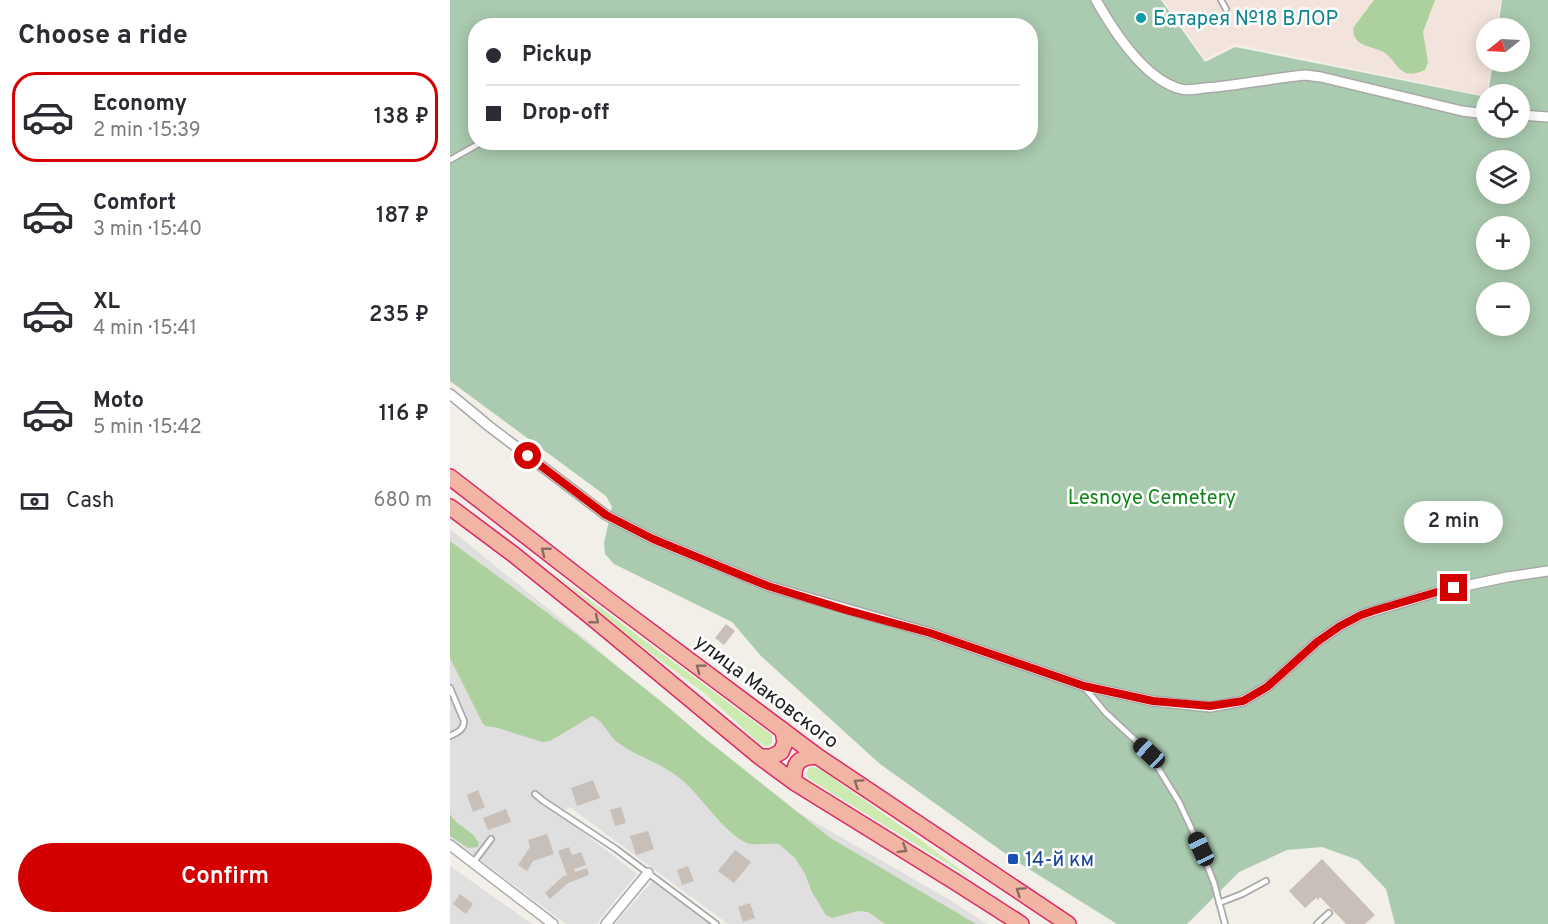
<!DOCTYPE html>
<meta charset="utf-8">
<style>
:root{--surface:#fff;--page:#f7f7f7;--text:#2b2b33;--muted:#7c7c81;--line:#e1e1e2;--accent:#d40000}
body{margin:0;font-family:Overpass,sans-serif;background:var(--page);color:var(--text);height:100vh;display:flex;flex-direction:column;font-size:22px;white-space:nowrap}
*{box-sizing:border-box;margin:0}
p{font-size:20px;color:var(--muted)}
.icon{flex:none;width:33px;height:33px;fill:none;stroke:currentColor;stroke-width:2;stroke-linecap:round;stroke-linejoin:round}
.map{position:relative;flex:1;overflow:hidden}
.panel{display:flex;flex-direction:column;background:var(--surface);width:450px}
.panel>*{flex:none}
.hud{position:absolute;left:18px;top:18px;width:570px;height:132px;border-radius:24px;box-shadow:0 3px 15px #0003;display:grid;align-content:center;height:132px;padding:0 18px;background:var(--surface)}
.needle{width:39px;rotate:252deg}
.fabs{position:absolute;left:1026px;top:18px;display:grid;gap:12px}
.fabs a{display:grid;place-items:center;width:54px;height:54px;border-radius:50%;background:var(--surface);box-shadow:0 3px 15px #0003;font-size:30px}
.end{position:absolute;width:27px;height:27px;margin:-14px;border:8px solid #d40000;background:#fff;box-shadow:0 0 0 3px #fff}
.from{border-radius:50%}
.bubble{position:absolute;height:42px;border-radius:21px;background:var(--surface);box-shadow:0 3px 15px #0003;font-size:20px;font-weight:600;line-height:42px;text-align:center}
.car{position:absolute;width:18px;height:36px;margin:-18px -9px;border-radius:8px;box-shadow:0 0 4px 2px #0007;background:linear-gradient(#222 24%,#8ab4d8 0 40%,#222 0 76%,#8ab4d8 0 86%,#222 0)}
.hud b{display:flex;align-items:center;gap:21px;height:57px;font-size:22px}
.hud b+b{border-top:2px solid var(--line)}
.hud i{width:15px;height:15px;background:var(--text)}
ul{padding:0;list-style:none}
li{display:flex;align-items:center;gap:18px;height:90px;margin:0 12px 9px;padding:0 6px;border:3px solid transparent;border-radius:24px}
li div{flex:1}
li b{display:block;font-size:22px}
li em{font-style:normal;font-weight:600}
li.current{border-color:var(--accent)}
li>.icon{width:54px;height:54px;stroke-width:1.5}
h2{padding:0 18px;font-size:27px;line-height:72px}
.pay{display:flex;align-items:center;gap:15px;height:66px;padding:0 18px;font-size:22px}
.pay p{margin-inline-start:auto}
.button{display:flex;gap:12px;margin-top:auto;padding:12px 18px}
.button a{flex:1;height:69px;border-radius:36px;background:var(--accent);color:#fff;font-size:24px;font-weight:600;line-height:69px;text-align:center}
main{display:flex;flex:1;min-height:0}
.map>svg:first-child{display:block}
.residential{fill:#e0dfdf}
.military{fill:#f3e3dd}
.grass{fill:#cdebb0}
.forest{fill:#add19e}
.cemetery{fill:#aacbaf;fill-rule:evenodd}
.building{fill:#c7bfb8}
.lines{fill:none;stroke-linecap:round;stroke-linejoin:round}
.service-casing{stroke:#a9a9a9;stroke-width:8}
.minor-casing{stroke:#a9a9a9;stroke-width:12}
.trunk-casing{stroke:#dc2a67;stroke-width:18}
.service{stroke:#fff;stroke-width:4.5}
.minor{stroke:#fff;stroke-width:9}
.trunk{stroke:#f2b4a3;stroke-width:15}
.oneway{stroke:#8a6b62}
.route{stroke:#d40000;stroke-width:8}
.culture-dot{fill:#0f9aa8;stroke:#fff;stroke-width:2}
.transit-dot{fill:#1a4fb4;stroke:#fff;stroke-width:2}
.labels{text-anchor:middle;stroke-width:5;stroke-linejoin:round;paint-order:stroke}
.culture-label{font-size:20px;fill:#0d838f;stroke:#fff;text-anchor:start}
.park-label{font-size:20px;fill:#0c8416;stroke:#fff}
.street-label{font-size:20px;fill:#222;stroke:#fff}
.transit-label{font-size:20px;fill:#164399;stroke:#fff;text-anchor:start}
</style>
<main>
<section class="panel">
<h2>Choose a ride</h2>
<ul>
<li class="current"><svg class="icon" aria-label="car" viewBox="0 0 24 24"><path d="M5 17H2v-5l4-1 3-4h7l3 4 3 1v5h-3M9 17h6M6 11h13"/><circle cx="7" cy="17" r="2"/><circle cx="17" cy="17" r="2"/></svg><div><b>Economy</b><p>2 min · 15:39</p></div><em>138 ₽</em></li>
<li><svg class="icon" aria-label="car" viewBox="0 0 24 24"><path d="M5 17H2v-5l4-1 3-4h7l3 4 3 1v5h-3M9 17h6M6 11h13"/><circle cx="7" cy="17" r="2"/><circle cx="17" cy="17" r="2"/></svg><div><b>Comfort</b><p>3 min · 15:40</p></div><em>187 ₽</em></li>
<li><svg class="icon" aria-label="car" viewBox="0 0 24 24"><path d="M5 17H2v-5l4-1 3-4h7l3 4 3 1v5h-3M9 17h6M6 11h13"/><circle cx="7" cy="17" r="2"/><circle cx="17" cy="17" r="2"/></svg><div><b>XL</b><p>4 min · 15:41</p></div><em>235 ₽</em></li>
<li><svg class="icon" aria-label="car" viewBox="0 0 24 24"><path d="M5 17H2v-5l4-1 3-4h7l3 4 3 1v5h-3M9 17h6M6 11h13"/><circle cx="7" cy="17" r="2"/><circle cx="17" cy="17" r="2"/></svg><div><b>Moto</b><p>5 min · 15:42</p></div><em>116 ₽</em></li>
</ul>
<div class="pay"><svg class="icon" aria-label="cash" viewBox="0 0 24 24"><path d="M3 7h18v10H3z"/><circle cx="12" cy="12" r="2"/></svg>Cash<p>680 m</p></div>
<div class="button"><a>Confirm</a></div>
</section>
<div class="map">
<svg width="1098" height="924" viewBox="0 0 1098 924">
<rect width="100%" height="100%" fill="#f2efe9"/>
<path class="residential" d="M0,529L138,641L316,794L500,900L537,924H278L121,808L107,811L99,806L187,874L146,924H116L0,837Z
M0,866L82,924H0Z
M205,878L264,924H165Z"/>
<path class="military" d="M713,0H1051L1046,28H1036V62H1041L1036,96L786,44L755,59Z"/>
<path class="grass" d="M102,572L314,729L322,735V743L319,746H315L305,739L254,693L177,635Z
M362,767L370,769L468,838L524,880L361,780C355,776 356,773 359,768Z"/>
<path class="forest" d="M924,0H985L973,32L978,62L975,70C950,81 950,65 935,53C927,47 909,47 905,37C903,35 904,31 903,28Z
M0,541L126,634L212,702L252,736L379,837L526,924H435L418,912L408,911L382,918L376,915L362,892L355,874L345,858L329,844C320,843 306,846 297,843C273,833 250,793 227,776C208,762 186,756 167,742C157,734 154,721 142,716L100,741L92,742L48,728L36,726L33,724L0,658Z
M0,814C7,827 24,830 29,844L28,847L18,848L0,836Z"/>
<path class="cemetery" d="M0,0H711L755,62L785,47L1036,97V128H1070V94H1038L1043,62H1070V28H1048L1052,0H1098V924H945L936,889L908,860L872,847L837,850L789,872L737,924H667L563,859L430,764L311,656L282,622L164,564L155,554L154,543L162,507L156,496L0,381ZM26,26H580V142H26ZM1036,160H1070V194H1036ZM1036,226H1070V260H1036ZM1036,292H1070V326H1036Z"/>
<path class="building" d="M276,624L285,631L274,645L265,638Z
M143,780L150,798L127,806L121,788Z
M28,790L35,807L23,812L17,795Z
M171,807L176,823L165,826L160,810Z
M56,809L61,822L38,830L33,818Z
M198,831L204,849L186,855L180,836Z
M97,834L104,854L83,861L77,871L68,865L80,847L78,840Z
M119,847L122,855L131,852L136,865L124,869L125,872L137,868L139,875L118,883L100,899L95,893L112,877L117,875L108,851Z
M285,850L301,862L284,883L268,871Z
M872,859L925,915L915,924H896L870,897L868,900L866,898L855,908L839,891Z
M238,866L244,881L232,885L227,870Z
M10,894L23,904L16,914L3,904Z
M300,903L305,918L293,922L288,907Z"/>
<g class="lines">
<g class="service-casing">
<path id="service" d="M771,0L776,9
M0,160L32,142
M0,688L14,721C14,730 8,732 0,736
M635,688L655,712L699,753L729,802L751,849L764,883L775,924
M85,794L92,800L166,849L266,924
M23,863L41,839
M769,903L792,894L816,881
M867,924L879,913"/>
</g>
<g class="minor-casing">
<path id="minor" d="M646,0C663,30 695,80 731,89C738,91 746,89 754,88C788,86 821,78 855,75L871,77L1012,111L1036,114
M1070,115L1098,117
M0,394L40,427L156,515L203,539L318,586L480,633L634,686L703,701L760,707L793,701L817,687L867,642L890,626L911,615L987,592L1057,577L1098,571
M0,845L103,924
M156,924L198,873"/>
</g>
<g class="trunk-casing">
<path id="trunk" d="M0,477L156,598L367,756L618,924
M0,507L63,554L140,616L310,757L344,782L507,883L571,924
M310,757H321L331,752L335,743L333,730
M344,782C343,763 348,757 367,756"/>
</g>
<use href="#service" class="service"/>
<use href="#minor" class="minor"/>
<use href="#trunk" class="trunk"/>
</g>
<defs><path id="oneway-chevron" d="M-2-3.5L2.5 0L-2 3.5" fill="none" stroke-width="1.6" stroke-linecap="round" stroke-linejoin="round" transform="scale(1.5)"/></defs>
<g class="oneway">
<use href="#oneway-chevron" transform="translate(95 551) rotate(-142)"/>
<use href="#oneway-chevron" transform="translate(145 620) rotate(39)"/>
<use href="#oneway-chevron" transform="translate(250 668) rotate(-143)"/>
<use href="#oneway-chevron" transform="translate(408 783) rotate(-146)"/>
<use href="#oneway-chevron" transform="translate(453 849) rotate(32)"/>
<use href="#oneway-chevron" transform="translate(570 891) rotate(-146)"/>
</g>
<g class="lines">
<path class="route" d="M78,456L156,515L203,539L298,578L318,586L396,610L480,633L634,686L703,701L760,706L793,701L817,687L867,642L890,626L911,615L926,610L987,592L1004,588"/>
</g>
<circle class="culture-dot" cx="691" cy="18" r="6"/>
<rect class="transit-dot" x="557" y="853" width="12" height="12" rx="3"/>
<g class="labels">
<g class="culture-label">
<text x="703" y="25">Батарея №18 ВЛОР</text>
</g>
<g class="park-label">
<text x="702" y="504">Lesnoye Cemetery</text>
</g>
<g class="street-label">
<text transform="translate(317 691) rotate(37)" y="7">улица Маковского</text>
</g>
<g class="transit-label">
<text x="575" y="866">14-й км</text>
</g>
</g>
</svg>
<div class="fabs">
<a><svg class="needle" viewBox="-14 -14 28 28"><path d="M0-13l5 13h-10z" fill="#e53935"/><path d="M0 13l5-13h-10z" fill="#7c7c81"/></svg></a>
<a><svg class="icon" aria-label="locate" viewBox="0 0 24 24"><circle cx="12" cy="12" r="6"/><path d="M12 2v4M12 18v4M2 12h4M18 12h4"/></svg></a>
<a><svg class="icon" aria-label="layers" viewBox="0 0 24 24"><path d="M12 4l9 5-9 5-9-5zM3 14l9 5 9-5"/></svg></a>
<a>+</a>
<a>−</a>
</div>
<i class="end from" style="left:78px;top:456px"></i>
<i class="end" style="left:1004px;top:588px"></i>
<div class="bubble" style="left:954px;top:501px;width:99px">2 min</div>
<i class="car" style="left:699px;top:753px;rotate:313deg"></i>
<i class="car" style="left:751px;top:849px;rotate:335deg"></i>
<div class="hud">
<b><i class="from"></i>Pickup</b>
<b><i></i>Drop-off</b>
</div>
</div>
</main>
